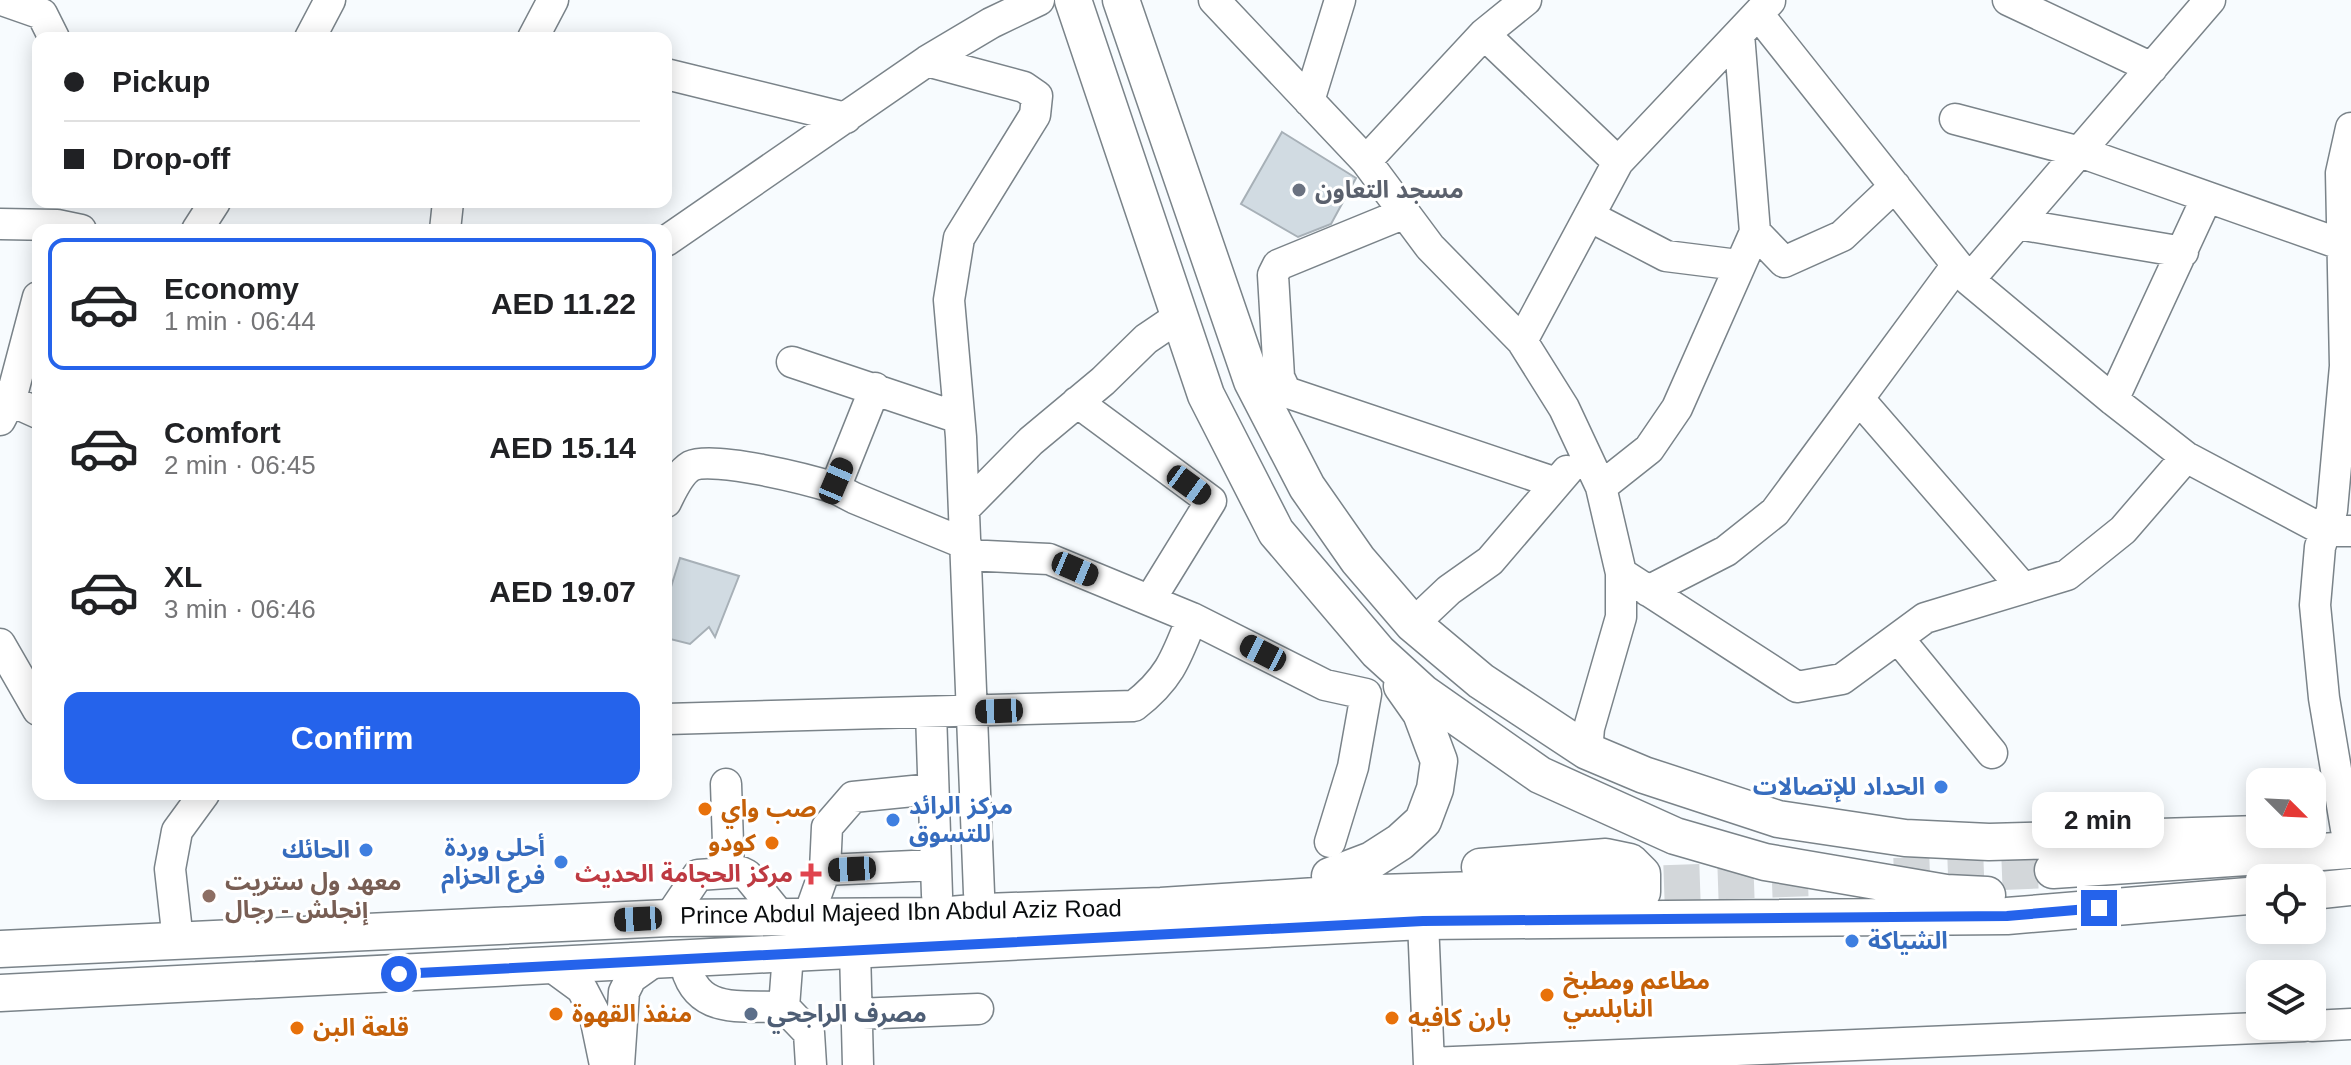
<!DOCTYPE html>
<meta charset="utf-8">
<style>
:root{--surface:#fff;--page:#f6f6f6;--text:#202124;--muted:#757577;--line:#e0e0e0;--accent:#2563eb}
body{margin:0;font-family:Arial,"Noto Sans Arabic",sans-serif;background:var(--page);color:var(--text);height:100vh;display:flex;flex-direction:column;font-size:30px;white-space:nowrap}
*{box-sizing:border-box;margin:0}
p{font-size:26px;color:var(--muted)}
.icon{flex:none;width:44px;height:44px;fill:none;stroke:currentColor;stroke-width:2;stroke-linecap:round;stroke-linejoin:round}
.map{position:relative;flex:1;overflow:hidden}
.panel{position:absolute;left:32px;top:224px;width:640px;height:576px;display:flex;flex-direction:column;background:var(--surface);border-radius:16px;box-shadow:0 4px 20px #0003}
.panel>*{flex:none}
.banner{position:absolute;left:32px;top:32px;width:640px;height:176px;border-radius:16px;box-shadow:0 4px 20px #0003;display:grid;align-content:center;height:176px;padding:0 32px;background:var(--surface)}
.needle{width:52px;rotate:114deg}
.buttons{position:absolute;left:2246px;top:768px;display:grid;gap:16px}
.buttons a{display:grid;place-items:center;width:80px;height:80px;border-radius:16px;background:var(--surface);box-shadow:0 4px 20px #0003;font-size:40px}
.end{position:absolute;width:36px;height:36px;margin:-18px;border:10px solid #2563eb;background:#fff;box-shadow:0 0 0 4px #fff}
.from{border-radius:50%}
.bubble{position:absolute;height:56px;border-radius:16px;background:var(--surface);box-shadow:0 4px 20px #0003;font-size:26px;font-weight:600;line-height:56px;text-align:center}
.car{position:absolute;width:24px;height:48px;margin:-24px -12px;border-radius:10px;box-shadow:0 0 6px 2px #0007;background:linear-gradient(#222 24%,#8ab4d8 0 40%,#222 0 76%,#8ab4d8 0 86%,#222 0)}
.banner b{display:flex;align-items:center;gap:28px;height:76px;font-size:30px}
.banner b+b{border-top:2px solid var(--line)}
.banner i{width:20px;height:20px;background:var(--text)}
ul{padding:14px 0 0;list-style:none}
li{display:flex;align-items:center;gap:24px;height:132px;margin:0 16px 12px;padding:0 16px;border:4px solid transparent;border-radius:16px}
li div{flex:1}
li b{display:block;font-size:30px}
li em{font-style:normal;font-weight:600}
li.selected{border-color:var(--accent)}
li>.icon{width:72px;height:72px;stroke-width:1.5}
.cta{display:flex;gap:16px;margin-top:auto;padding:16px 32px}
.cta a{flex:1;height:92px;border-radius:16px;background:var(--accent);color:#fff;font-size:32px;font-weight:600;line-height:92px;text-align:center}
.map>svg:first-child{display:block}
.building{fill:#d1dbe2;stroke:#a7b0b7;stroke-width:2}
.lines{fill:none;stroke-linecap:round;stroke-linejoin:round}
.major-tunnel{stroke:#d3d7da;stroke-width:36;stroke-dasharray:36 18;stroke-linecap:butt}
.minor-casing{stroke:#7a8389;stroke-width:33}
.major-casing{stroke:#7a8389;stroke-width:39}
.minor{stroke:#fff;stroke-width:30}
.major{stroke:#fff;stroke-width:36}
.route{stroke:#2563eb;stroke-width:10}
.worship-dot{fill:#6b7280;stroke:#fff;stroke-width:3}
.shop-dot{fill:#3f7fe0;stroke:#fff;stroke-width:3}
.food-dot{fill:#e8710a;stroke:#fff;stroke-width:3}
.health-dot{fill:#e0444e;stroke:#fff;stroke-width:3}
.education-dot{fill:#8d6e63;stroke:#fff;stroke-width:3}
.service-dot{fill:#5c6f8a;stroke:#fff;stroke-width:3}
.labels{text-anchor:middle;stroke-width:6;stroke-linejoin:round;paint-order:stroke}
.worship-label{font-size:24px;font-weight:bold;fill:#5b616d;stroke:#fff;text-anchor:start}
.shop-label{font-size:24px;font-weight:bold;fill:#366cbe;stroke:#fff;text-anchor:end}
.food-label{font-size:24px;font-weight:bold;fill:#c56008;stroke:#fff;text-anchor:start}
.health-label{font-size:24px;font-weight:bold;fill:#be3a42;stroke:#fff;text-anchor:end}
.education-label{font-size:24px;font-weight:bold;fill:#785e54;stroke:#fff;text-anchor:start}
.street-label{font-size:24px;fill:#090c0e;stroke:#fff}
.service-label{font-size:24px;font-weight:bold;fill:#4e5e75;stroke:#fff;text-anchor:start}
</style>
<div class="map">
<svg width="2351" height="1065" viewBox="0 0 2351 1065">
<rect width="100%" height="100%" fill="#f7fbfe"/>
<path class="building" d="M1282,132L1356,178L1331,224L1298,237L1241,204Z
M680,558L739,576L715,637L709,627L690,644L666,638V603Z"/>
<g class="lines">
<path class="major-tunnel" d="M1894,876L2053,870
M1610,885L1815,878"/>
<g class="minor-casing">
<path id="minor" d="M2,0L42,14L54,38
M1214,0L1366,161L1430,247L1522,341L1564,408L1601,487L1621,573V617L1589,728L1587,751
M2008,0L2152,68
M1758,14L1969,280L2113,400L2186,457L2325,531H2351
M1484,34L1618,162
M1739,34L1755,232L1784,262L1842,236L1895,186
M310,38L330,0
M533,38L553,0
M927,61L1024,87L1037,96L1035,115L959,238L949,300L961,437L979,893
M666,74L846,118
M1309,101L1340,0
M1955,119L2080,152L2343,245
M1366,161L1484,34L1526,0
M1405,213L1278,265L1273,275L1279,377L1286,392L1556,483
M1589,216L1666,256L1738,265
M0,224L57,225L81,230
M2018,224L2183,252
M197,230L215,202
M445,230L448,202
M666,241L927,61L991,23L1039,0
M1969,280L2210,0
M1522,341L1618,162L1770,1
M792,362L959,418
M875,388L835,488L854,498L966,544
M0,396L38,413
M1859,399L2023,588
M2113,400L2207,197
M1077,402L1211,501L1150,600
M0,420L11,399L38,297
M1601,487L1649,449L1677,408L1755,232
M666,502C672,490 679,473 691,466C713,455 810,480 835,488
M964,509L1031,441L1103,381L1146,339L1180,316
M966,555L1049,559L1192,618L1325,685L1366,694L1353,767L1330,842
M1621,573L1797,687L1842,679L1925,618L2067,575L2123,530L2186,457
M1648,591L1726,551L1775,512L1957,265
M1413,624L1449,590L1490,561L1567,471
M1898,638L1992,753
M0,644L38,710
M931,712L937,895
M666,719L1134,706C1169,679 1176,659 1192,618
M726,784L729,873
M2346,829L2324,698L2315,605L2320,547L2332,510L2345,366L2341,173L2351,128
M825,870L935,865
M809,915L825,870L827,827L853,797L933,789
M669,918L698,875L741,872L747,875L781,917
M1423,921L1429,1065
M178,941L170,869L177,831L204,794
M855,950L858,1065
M684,959C694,1016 738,1005 784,1007L809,1033L811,1065
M552,967L582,989L594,1012L605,1065
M784,1007L788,954
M856,1014L978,1009
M2312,1026L2351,1024
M1429,1063L2304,1026
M619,1065L624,992L631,978L655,961"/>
</g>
<g class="major-casing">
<path id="major" d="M1073,0L1206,395L1276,532L1378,652L1423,693L1540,775L1675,836L1765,862L1946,893L1987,895
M1121,0L1252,381L1307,487L1358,560L1413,624L1481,681L1587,751L1644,775L1778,819L1905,838L1989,842L2260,834
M1480,867L1606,857L1630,862L1642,874V892L1635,899L1596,908
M2053,870L2351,850
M1330,876L1372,860L1400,842L1423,821L1435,789L1439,761L1421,713L1402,686
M2312,891L2351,887
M0,949L669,918L938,916L985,912L1161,906L1347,894L1609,886
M0,993L1423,921L2007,916L2260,895"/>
</g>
<use href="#minor" class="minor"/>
<use href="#major" class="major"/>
</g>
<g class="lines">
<path class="route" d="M399,974L1423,921L2007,916L2099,908"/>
</g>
<circle class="worship-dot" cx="1299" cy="190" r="8"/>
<g class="shop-dot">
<circle cx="1941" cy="787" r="8"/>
<circle cx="893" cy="820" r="8"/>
<circle cx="366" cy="850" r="8"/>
<circle cx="561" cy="862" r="8"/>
<circle cx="1852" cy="941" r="8"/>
</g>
<g class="food-dot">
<circle cx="705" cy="809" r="8"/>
<circle cx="772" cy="843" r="8"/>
<circle cx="1547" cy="995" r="8"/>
<circle cx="556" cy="1014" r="8"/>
<circle cx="1392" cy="1018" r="8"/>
<circle cx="297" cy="1028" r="8"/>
</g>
<path class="health-dot" d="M807 862h8v8h8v8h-8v8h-8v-8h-8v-8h8z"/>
<circle class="education-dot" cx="209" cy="896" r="8"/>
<circle class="service-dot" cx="751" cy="1014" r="8"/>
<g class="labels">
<g class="worship-label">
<text x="1315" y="198">مسجد التعاون</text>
</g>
<g class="shop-label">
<text x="1925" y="795">الحداد للإتصالات</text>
<text x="909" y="814" text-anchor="start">مركز الرائد<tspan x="909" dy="28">للتسوق</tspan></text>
<text x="545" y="856">أحلى وردة<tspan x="545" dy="28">فرع الحزام</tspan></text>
<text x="350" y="858">الحائك</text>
<text x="1868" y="949" text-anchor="start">الشياكة</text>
</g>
<g class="food-label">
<text x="721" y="817">صب واي</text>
<text x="756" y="851" text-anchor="end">كودو</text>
<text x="1563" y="989">مطاعم ومطبخ<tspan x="1563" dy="28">النابلسي</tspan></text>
<text x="572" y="1022">منفذ القهوة</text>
<text x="1408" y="1026">بارن كافيه</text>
<text x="313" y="1036">قلعة البن</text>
</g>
<g class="health-label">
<text x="793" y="882">مركز الحجامة الحديث</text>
</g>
<g class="education-label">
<text x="225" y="890">معهد ول ستريت<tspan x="225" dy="28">إنجلش - رجال</tspan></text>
</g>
<g class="street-label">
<text transform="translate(901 912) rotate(-1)" y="8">Prince Abdul Majeed Ibn Abdul Aziz Road</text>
</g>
<g class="service-label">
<text x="767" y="1022">مصرف الراجحي</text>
</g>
</g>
</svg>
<div class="buttons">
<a><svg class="needle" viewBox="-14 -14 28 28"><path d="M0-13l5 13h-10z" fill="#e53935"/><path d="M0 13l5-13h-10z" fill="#757577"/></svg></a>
<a><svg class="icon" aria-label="locate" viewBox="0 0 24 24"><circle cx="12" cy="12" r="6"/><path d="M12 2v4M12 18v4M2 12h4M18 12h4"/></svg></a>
<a><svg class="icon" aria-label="layers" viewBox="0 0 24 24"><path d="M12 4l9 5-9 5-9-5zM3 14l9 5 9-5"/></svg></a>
</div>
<i class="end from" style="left:399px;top:974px"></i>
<i class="end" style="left:2099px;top:908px"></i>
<div class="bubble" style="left:2032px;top:792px;width:132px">2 min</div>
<i class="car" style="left:836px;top:481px;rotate:23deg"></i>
<i class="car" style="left:1189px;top:485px;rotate:126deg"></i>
<i class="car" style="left:1075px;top:569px;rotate:113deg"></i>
<i class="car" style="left:1263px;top:653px;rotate:297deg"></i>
<i class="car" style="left:999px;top:711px;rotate:268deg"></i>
<i class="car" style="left:852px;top:869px;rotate:267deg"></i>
<i class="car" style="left:638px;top:919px;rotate:267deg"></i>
<div class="banner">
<b><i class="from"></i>Pickup</b>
<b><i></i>Drop-off</b>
</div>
<section class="panel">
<ul>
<li class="selected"><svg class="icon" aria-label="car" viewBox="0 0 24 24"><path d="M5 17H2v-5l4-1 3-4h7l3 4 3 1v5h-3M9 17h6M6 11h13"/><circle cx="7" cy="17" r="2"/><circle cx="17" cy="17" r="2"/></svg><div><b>Economy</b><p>1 min · 06:44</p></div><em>AED 11.22</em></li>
<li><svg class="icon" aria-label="car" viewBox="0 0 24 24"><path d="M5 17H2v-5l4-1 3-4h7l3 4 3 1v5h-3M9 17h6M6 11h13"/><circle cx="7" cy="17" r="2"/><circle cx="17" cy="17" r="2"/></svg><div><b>Comfort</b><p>2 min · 06:45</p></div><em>AED 15.14</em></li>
<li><svg class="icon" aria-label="car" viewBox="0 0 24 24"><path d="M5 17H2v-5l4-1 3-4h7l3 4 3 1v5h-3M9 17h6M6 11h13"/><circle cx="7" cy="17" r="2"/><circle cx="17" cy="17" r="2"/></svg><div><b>XL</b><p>3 min · 06:46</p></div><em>AED 19.07</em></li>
</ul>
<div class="cta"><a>Confirm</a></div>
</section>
</div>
